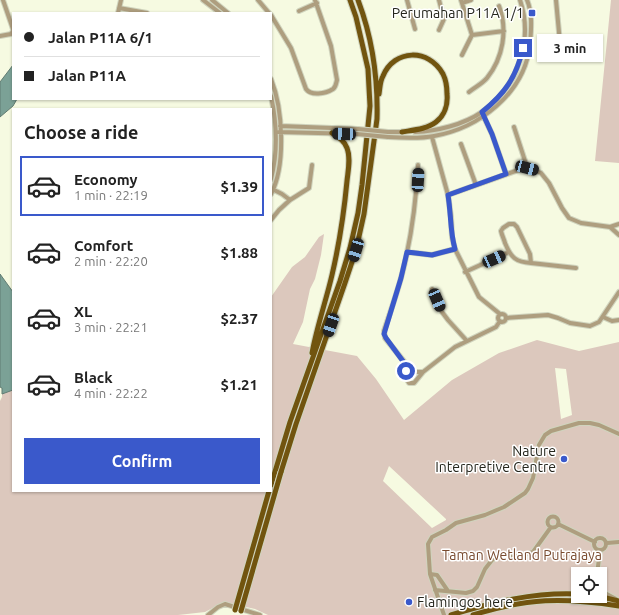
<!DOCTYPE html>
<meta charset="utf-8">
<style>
:root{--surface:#fff;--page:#f6f6f6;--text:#222;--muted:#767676;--line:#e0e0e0;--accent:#3a59cb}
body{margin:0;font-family:Ubuntu,sans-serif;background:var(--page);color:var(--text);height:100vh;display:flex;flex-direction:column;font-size:15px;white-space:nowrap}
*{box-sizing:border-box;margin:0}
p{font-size:13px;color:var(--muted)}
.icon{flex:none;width:22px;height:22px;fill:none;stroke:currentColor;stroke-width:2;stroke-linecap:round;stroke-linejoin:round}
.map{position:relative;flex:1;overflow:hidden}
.panel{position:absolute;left:12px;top:108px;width:260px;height:384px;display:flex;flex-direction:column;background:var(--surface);border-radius:0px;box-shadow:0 1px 3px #0004}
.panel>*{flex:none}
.banner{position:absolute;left:12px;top:12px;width:260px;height:88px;border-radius:0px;box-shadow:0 1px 3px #0004;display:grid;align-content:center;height:88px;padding:0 12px;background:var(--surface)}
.buttons{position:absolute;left:571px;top:567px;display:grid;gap:8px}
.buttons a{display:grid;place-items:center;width:36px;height:36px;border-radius:0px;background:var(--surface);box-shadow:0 1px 3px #0004;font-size:20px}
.end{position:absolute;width:18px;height:18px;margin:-9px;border:5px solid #3a59cb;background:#fff;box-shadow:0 0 0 2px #fff}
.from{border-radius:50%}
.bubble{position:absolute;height:28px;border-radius:0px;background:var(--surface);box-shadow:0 1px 3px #0004;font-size:13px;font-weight:600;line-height:28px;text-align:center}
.car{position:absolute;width:12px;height:24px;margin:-12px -6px;border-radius:5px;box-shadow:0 0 3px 1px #0007;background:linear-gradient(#222 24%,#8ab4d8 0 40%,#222 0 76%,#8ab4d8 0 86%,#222 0)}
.banner b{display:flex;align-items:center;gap:14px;height:38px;font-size:15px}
.banner b+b{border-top:1px solid var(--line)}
.banner i{width:10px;height:10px;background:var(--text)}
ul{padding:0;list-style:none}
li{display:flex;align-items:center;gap:12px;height:60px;margin:0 8px 6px;padding:0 4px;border:2px solid transparent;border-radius:0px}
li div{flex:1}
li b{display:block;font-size:15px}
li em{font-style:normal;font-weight:600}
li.selected{border-color:var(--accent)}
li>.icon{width:36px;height:36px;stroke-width:1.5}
h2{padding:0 12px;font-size:18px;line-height:48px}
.action{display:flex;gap:8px;margin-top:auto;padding:8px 12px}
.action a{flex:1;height:46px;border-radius:0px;background:var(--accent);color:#fff;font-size:16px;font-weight:600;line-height:46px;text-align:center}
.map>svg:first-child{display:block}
.green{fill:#dcc8bd;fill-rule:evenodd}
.water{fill:#7ba196;stroke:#617c72}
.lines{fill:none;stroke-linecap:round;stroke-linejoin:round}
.minor-casing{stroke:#d0d4be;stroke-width:6}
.major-casing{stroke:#d0d4be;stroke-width:7}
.minor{stroke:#ae9e7f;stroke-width:4}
.major{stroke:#71540f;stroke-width:5}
.minor-bridge-casing{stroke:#d0d4be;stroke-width:6;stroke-linecap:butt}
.major-bridge-casing{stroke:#d0d4be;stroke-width:7;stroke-linecap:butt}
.minor-bridge{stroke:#ae9e7f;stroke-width:4}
.major-bridge{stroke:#71540f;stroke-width:5}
.route{stroke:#3a59cb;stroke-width:5}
.poi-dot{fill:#3a59cb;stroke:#fff;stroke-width:1.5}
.labels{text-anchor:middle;stroke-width:3;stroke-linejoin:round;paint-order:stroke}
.poi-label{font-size:14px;fill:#25261d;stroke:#fff;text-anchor:end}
.park-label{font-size:14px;fill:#794b2f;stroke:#fff}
</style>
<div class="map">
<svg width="619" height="615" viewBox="0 0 619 615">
<rect width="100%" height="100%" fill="#f6fae1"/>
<path class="green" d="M611,0H619V163L595,161Z
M324,234L321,255L315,279L310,289L303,322L293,344L357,356L376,379L404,420L452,380L499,353L537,340L579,351L619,342V615H268L255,609L224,602L205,612L178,615H0V401L2,397V394L13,390V491H271V297L292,267L305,257L319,237ZM555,368L566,369L572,415L561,419ZM389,466L446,519V520L432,528L383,481ZM578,574H600V596H578Z"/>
<path class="water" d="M13,65V99H17L13,106L0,117V82Z
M0,274L13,292V390L2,394V388L0,387Z"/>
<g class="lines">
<g class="minor-casing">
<path id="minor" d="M3,0L13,29
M203,0L220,13
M212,0L228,13
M258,0L269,13
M407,0L415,29
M439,0L444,19L439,30
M461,0L472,35L462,55
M556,0L560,43
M462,3L471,0
M119,8L147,13
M299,11L317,3
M118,13L121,0
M271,15L291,48L306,89C311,96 325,94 333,89C336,87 336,83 337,80L331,46L315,0
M472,35L504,31
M0,36L11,34L13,31
M271,79C283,109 286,165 271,194
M469,92C475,87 482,84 487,78C503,58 508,30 499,6
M271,96C277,124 278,152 271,179
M483,115L492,134L506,174
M280,126L358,129
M514,127L527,167
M279,132L357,134
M388,132H404
M415,132C437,131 463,125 482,112C517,88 534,41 520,0
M388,137C403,138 419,139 434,136C479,128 524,94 530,45C531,31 533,14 527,0
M432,137L448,195L451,217L452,237L455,249L479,297L500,314
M461,144L476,185
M418,165C416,203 411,241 401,278C396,296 390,313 384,331L385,338L411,370L417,372H423L455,347L496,327L500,321
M272,189L282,194L290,200
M448,195L527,167L541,173L549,183L562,208L569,218L581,223L610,227L619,235
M271,220L279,210L290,200L309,188L312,165
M509,224H514L517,227L530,254L531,263C516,262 511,258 505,243C504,239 502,236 501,231L503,228Z
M610,227L619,224
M407,252L432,255L455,249
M531,263L576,268
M465,272L509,252
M432,289L442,312L448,320L467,341
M498 318a4 4 0 1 1 8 0a4 4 0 1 1-8 0Z
M603,317L612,321L619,320
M506,318L548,315L558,318L570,323L590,326L599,322L619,292
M405,364L406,378L409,383H414L423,372
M547.5 522a5.5 5.5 0 1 1 11 0a5.5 5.5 0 1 1-11 0Z
M558,524L595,542
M594 544a6 6 0 1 1 12 0a6 6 0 1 1-12 0Z
M607,543L619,542
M430,574L437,575L448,591
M597,574L600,551
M600,588L603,592L616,599
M435,590L466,593L473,591L477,587L485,569L492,560L500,556H521L533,552L551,527
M208,615L218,607L225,604L260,615
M444,615L430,574L428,544L432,537L446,530L456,523L485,515L504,507L525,493L528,489L533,478L539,445L545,435L551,431L579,423H590L599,425L619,434"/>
</g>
<g class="major-casing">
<path id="major" d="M379,94C380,88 380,81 383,76C394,49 429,48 443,74C446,80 447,87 447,94C448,104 445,115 436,122C427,129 414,130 402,132
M312,353C317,326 326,301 332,275C339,245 344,213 347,181C348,171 351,158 347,148C344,140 338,137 332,133
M281,472L296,424L345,283L356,250L364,214L377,119C378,80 372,37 358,0
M271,485L290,422L340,281L350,248L358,213L362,185L370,106L368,69L356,17L350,0
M598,596L619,601
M451,615C493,602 534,592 578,594
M473,615C527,598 563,597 619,606"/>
</g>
<use href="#minor" class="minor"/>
<use href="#major" class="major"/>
<g class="minor-bridge-casing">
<path id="minor-bridge" d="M358,129L388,132
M357,134L388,137"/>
</g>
<g class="major-bridge-casing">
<path id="major-bridge" d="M235,610L269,491
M241,611L281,472"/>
</g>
<use href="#minor-bridge" class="minor-bridge"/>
<use href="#major-bridge" class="major-bridge"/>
</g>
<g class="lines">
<path class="route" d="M406,371L405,364L386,338L384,334L401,278L407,252L432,255L455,249C450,232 451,213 448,195L506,174L492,134L482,112C505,93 516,78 523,48"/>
</g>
<g class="poi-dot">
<rect x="528" y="9" width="8" height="8" rx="2"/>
<circle cx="564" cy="459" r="4"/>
<circle cx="409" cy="602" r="4"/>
</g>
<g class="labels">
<g class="poi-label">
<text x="524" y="18">Perumahan P11A 1/1</text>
<text x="556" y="456">Nature<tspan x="556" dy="16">Interpretive Centre</tspan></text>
<text x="417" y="607" text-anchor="start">Flamingos here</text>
</g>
<g class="park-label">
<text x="522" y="560">Taman Wetland Putrajaya</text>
</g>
</g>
</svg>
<div class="buttons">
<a><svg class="icon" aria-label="locate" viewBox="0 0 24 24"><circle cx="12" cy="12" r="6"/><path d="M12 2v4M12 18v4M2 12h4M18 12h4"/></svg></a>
</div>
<i class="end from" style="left:406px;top:371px"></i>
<i class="end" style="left:523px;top:48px"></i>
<div class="bubble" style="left:537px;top:34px;width:66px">3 min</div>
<i class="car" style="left:344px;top:134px;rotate:272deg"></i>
<i class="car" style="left:527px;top:168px;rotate:105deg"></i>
<i class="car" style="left:418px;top:180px;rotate:3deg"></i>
<i class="car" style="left:356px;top:250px;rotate:197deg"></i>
<i class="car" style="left:494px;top:259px;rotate:66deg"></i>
<i class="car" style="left:437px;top:300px;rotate:157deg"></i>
<i class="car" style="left:331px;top:325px;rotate:199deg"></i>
<div class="banner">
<b><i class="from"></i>Jalan P11A 6/1</b>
<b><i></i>Jalan P11A</b>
</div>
<section class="panel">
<h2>Choose a ride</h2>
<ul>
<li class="selected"><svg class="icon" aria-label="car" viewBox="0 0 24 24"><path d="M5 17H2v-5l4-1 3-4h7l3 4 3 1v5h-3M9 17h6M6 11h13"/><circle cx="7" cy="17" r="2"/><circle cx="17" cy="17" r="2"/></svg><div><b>Economy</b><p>1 min · 22:19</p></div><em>$1.39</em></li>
<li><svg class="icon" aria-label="car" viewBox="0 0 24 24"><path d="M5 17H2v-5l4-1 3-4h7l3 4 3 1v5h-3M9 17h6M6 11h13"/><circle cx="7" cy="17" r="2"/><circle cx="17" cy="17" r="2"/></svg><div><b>Comfort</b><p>2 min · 22:20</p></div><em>$1.88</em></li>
<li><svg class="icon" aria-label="car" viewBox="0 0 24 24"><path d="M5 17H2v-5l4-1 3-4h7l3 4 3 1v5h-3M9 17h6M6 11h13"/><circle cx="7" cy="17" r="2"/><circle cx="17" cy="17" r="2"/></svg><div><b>XL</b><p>3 min · 22:21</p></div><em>$2.37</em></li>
<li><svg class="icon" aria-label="car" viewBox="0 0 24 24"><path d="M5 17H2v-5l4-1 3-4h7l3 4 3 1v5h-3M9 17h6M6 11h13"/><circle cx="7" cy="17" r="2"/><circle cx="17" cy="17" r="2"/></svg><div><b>Black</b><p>4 min · 22:22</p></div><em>$1.21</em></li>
</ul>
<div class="action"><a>Confirm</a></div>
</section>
</div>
